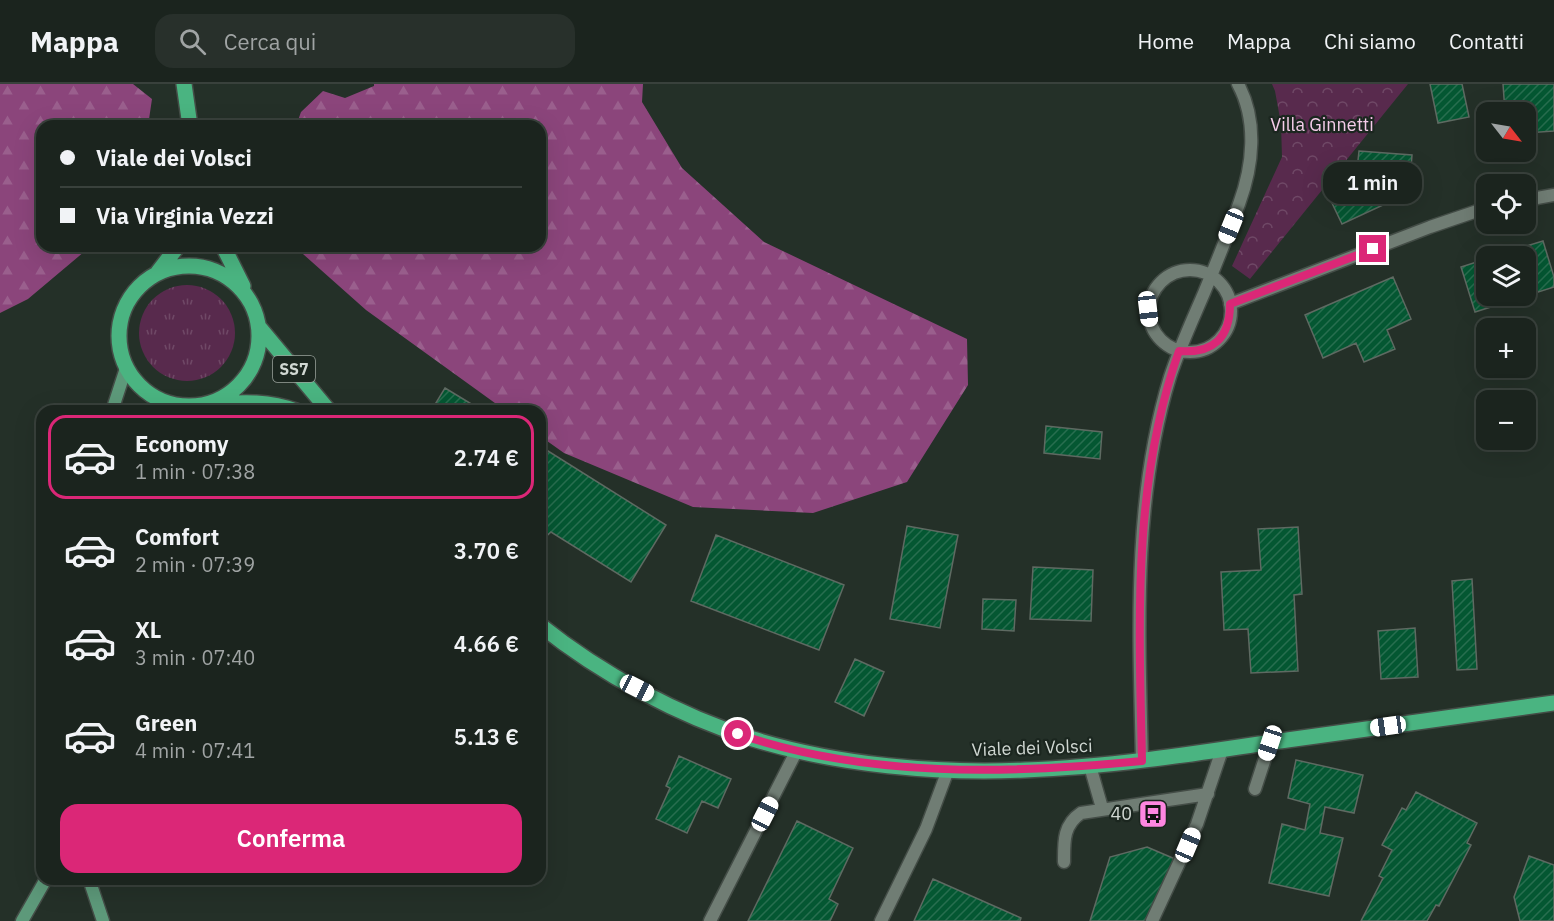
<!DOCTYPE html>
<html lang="it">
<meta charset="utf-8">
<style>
:root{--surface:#1b241e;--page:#28302b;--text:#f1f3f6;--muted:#a0a4a4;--line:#39413c;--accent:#db2777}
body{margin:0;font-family:"IBM Plex Sans",sans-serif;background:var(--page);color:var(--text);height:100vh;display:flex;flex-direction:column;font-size:22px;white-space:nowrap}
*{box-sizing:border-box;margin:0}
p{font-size:20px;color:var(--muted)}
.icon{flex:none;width:33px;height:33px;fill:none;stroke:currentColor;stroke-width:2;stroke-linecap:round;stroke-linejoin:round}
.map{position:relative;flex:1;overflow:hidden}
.panel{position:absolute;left:36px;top:321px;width:510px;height:480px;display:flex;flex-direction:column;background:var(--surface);border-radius:18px;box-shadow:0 6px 24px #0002,0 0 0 2px var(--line)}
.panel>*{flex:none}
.top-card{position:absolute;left:36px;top:36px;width:510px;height:132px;border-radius:18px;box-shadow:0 6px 24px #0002,0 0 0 2px var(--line);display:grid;align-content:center;height:132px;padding:0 24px;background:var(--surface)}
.needle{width:39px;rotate:121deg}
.buttons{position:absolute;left:1476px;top:18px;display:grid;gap:12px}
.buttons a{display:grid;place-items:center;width:60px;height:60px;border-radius:12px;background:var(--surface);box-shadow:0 6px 24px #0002,0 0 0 2px var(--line);font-size:30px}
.end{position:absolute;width:27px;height:27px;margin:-14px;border:8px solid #db2777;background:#fff;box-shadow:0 0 0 3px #fff}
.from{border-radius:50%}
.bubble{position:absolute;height:42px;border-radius:18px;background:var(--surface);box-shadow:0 6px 24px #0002,0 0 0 2px var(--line);font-size:20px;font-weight:600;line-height:42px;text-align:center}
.car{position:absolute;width:18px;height:36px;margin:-18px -9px;border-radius:8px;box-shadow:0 0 4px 2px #0007;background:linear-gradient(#fff 24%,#345 0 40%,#fff 0 76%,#345 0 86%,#fff 0)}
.top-card b{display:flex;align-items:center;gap:21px;height:57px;font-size:22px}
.top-card b+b{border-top:2px solid var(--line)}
.top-card i{width:15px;height:15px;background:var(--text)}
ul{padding:10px 0 0;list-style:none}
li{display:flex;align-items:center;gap:18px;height:84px;margin:0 12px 9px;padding:0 12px;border:3px solid transparent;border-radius:18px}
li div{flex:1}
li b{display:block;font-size:22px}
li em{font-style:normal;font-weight:600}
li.selected{border-color:var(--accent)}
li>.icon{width:54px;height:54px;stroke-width:1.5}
.action{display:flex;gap:12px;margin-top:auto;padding:12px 24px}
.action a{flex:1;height:69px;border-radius:18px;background:var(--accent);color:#fff;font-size:24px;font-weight:600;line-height:69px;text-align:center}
header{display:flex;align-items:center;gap:36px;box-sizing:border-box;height:84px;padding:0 30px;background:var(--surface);border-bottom:2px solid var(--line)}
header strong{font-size:28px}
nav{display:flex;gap:33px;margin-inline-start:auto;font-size:21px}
.search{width:420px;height:54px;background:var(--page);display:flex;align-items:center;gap:15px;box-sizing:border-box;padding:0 21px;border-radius:18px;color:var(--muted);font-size:22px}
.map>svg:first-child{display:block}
.grass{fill:url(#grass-tufts)}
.forest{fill:url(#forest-firs)}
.park{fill:url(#park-crowns)}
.building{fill:url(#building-hatch);stroke:#5e6a62;stroke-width:1.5}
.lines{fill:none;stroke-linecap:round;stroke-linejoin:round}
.lane-casing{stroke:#444d47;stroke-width:15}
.street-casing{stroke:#444d47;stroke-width:15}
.secondary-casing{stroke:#444d47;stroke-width:15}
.primary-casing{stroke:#444d47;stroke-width:18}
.lane{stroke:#707d74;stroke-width:12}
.street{stroke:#707d74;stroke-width:12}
.secondary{stroke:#5d997a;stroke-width:12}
.primary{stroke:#4ab481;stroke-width:15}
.route{stroke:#db2777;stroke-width:8}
.labels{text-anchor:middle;stroke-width:4.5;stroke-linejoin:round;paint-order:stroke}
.shield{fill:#1b261f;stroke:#9aa29c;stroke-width:1.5}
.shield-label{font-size:16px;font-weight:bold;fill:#d0d7d2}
.park-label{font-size:18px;fill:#f5cce9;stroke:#1b261f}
.street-label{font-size:18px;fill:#d0d7d2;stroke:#1b261f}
.poi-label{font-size:18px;fill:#d0d7d2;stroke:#1b261f;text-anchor:end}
</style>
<header>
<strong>Mappa</strong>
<div class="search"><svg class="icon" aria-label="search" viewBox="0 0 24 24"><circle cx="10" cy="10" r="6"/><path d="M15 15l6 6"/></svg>Cerca qui</div>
<nav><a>Home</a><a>Mappa</a><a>Chi siamo</a><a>Contatti</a></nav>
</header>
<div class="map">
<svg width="1554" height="837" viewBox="0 0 1554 837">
<defs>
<pattern id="grass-tufts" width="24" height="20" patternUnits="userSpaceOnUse" patternTransform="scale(1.5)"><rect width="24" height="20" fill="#582a4d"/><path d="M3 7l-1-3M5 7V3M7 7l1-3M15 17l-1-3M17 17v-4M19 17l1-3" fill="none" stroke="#6f4866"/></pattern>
<pattern id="forest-firs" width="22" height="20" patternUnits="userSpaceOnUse" patternTransform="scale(1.5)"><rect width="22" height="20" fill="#8b457b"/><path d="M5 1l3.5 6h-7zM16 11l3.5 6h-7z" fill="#9a5f8d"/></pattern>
<pattern id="park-crowns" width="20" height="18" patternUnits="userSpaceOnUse" patternTransform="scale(1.5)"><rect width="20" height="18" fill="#582a4d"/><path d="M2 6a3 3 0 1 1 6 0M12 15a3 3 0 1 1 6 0" fill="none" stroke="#6f4866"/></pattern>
<pattern id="building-hatch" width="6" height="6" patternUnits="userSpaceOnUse" patternTransform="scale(1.5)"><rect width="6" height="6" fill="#045732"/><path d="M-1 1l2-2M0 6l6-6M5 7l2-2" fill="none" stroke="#286e4f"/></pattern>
</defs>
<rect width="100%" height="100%" fill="#243028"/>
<path class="grass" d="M139 249a48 48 0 1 1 96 0a48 48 0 1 1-96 0Z"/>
<path class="forest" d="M0,0H133L152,15L148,42H42V162H91L28,215L0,229Z
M374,0H643L642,18L682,84L764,158L967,255L968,301L907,398L813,429L693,423L564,369L540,352V327H506L366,226L294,162H540V42H296L301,28L323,7L345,14L374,2Z"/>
<path class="park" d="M1272,0H1408L1250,195L1232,182L1282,73L1281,40L1275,7Z"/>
<path class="building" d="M1430,0H1462L1469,33L1438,39Z
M1503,0H1554V47L1526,49V28H1505Z
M1359,67L1412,71L1409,109L1342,140L1332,119L1357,86Z
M1543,157L1554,193V203L1475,228L1461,183L1486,175V212H1526V172H1494Z
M1393,193L1411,235L1387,246L1395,265L1364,278L1356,259L1323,274L1305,231Z
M445,304L483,327H431Z
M1046,342L1102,348L1100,375L1044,369Z
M540,362L666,441L631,498L551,448L540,458Z
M907,442L958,451L940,544L890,535Z
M1298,443L1302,510L1294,511L1298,587L1251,589L1248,545L1224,546L1221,488L1261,486L1258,445Z
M716,451L844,501L819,566L691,517Z
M1033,483L1093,486L1091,537L1030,535Z
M1472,495L1477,585L1457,586L1452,497Z
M983,515L1016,516L1014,547L982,545Z
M1415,544L1418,593L1381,595L1378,547Z
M855,575L884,588L864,632L835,618Z
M679,672L731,695L718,724L702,717L687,749L656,735L670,704L666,702Z
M1296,676L1363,691L1354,729L1325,723L1320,749L1343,754L1329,812L1269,799L1282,740L1305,746L1310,720L1288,714Z
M1416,708L1477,739L1467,759L1471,761L1439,822L1436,821L1427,837H1361L1383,794L1379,792L1392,766L1382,761L1402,724L1406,726Z
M797,737L853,764L829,815L838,820L830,837H748Z
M1147,763L1175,775L1146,837H1090L1110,773Z
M1529,772L1554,781V837H1520L1514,813Z
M933,795L1021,834L1020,837H914Z"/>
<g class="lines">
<g class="lane-casing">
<path id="lane" d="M1090,682L1102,724
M1255,705L1270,659
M1064,778C1064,758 1063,741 1081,729L1208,710
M881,837L926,745L948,686
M1152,837L1197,740L1222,666"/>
</g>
<g class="street-casing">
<path id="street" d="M1526,116L1554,111
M1149 227a41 41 0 1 1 82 0a41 41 0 1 1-82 0Z
M1230,220L1430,143L1486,124
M1142,677C1139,550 1132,417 1170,293C1179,265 1192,237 1204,209C1216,180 1228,150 1239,120C1253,82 1258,37 1238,0
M710,837L797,666"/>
</g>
<g class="secondary-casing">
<path id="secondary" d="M112,327L126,284
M177,327L182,323
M89,795L103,837
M22,837L46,795"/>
</g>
<g class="primary-casing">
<path id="primary" d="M184,0L190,42
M223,162L243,202
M119 252a70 70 0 1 1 140 0a70 70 0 1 1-140 0Z
M158,188L178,162
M259,243L329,327
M216,320C244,318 269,317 296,327
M540,541C601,590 679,632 753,655C837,681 938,690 1025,686C1106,683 1186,671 1266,659C1362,646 1458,632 1554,619"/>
</g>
<use href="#lane" class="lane"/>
<use href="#street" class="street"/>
<use href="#secondary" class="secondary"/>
<use href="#primary" class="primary"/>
</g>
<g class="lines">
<path class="route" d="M738,650C868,694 1008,690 1142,677C1139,540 1132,399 1179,267C1213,270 1230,254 1230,220L1373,165"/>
</g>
<defs>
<g id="bus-square" transform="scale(1.5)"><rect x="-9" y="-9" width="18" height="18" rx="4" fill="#fe86e1" stroke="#1b261f"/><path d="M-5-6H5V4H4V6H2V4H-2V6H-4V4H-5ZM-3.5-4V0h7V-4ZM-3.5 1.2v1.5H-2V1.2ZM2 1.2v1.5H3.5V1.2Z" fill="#111"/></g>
</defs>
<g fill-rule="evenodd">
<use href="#bus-square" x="1153" y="730"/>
</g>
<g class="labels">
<rect class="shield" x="273" y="272" width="42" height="26" rx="4.5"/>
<g class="shield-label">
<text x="294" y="291">SS7</text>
</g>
<g class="park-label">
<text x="1322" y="47">Villa Ginnetti</text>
</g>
<g class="street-label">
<text transform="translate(1032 664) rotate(-2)" y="6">Viale dei Volsci</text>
</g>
<g class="poi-label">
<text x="1132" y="736">40</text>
</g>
</g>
</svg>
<div class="buttons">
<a><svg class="needle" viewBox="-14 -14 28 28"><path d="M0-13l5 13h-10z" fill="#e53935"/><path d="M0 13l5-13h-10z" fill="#a0a4a4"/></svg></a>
<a><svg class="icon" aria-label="locate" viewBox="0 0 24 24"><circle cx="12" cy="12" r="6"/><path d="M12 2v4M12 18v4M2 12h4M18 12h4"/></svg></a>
<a><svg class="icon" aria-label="layers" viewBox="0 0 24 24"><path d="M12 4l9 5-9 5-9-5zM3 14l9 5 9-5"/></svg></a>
<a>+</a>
<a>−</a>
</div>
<i class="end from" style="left:738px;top:650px"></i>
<i class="end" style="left:1373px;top:165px"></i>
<div class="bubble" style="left:1323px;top:78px;width:99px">1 min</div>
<i class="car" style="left:1231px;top:142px;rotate:202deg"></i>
<i class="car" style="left:1148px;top:225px;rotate:173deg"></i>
<i class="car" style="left:637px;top:604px;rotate:117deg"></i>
<i class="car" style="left:1388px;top:642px;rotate:262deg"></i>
<i class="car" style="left:1270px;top:659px;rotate:198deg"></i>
<i class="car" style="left:765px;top:730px;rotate:27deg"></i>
<i class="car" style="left:1188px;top:761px;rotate:23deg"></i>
<div class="top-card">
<b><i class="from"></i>Viale dei Volsci</b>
<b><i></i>Via Virginia Vezzi</b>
</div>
<section class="panel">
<ul>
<li class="selected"><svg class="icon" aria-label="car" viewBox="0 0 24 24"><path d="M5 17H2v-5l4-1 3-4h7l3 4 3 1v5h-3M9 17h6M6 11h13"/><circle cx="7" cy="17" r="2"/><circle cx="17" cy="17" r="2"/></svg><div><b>Economy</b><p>1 min · 07:38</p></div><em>2.74 €</em></li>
<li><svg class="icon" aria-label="car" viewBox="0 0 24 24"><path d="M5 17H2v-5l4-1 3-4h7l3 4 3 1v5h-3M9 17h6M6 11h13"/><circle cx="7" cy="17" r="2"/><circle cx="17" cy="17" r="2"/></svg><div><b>Comfort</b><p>2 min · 07:39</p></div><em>3.70 €</em></li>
<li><svg class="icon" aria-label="car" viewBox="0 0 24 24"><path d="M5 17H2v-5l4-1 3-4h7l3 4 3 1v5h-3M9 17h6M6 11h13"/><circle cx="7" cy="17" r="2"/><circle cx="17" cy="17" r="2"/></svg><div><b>XL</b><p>3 min · 07:40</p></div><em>4.66 €</em></li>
<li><svg class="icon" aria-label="car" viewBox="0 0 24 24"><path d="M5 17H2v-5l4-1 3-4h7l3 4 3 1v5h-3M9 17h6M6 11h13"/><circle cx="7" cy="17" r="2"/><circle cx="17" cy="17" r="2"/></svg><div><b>Green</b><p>4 min · 07:41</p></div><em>5.13 €</em></li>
</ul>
<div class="action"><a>Conferma</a></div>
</section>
</div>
